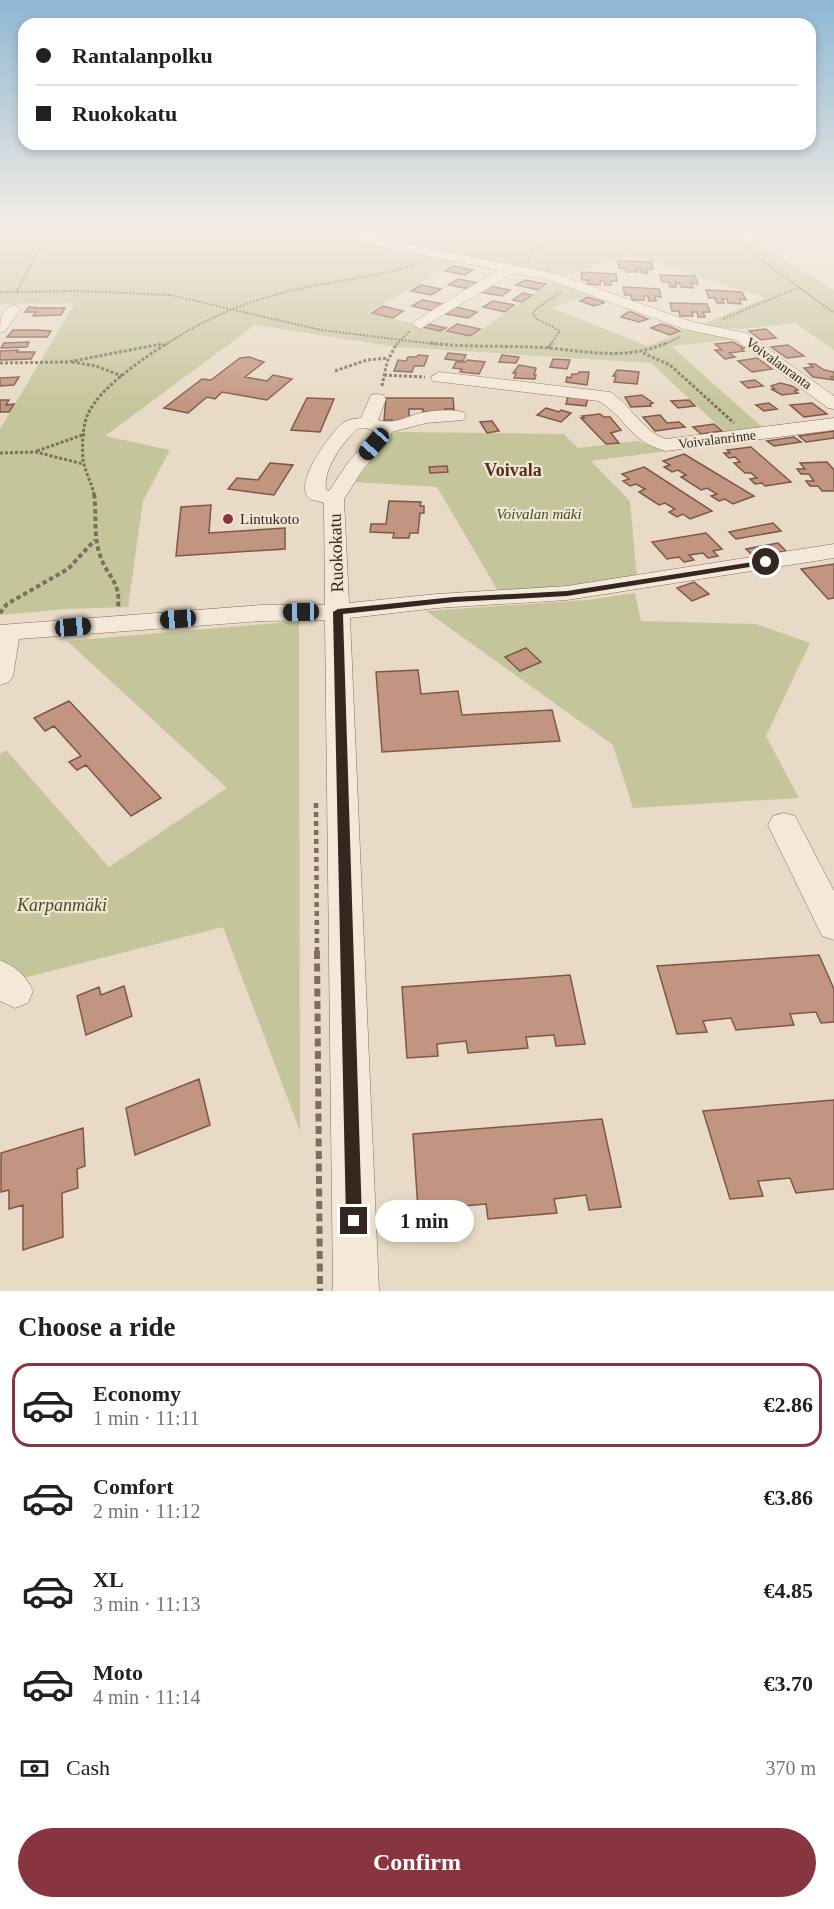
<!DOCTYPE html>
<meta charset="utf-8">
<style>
:root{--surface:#fff;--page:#f2f2f2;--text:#202124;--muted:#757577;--line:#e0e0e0;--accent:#89353f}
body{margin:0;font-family:"Times New Roman",serif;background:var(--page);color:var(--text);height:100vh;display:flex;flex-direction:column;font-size:22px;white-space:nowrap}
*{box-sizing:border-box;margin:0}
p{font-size:20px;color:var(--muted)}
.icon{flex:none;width:33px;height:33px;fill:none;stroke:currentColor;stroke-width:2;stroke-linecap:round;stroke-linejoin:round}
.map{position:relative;height:1291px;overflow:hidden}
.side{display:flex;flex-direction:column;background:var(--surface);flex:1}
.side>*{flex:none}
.guide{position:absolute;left:18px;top:18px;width:798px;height:132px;border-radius:18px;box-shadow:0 3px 9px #0003;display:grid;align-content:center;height:132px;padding:0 18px;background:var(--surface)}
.end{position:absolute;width:27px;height:27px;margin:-14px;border:8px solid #332720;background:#fff;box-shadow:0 0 0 3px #fff}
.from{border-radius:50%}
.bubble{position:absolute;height:42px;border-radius:21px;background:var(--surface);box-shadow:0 3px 9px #0003;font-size:20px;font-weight:700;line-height:42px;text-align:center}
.car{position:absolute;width:18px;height:36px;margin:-18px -9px;border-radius:8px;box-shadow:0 0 4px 2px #0007;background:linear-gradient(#222 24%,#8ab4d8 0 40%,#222 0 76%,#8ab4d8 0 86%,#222 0)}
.guide b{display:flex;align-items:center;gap:21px;height:57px;font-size:22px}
.guide b+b{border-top:2px solid var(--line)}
.guide i{width:15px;height:15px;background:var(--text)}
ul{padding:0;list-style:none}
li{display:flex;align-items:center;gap:18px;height:84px;margin:0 12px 9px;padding:0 6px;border:3px solid transparent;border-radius:18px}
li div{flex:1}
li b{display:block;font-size:22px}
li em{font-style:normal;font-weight:700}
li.active{border-color:var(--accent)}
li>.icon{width:54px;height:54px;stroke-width:1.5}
h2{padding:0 18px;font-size:27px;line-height:72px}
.pay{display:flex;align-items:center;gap:15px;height:66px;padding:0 18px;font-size:22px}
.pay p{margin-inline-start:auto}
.button{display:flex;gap:12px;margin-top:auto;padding:12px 18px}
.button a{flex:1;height:69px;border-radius:36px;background:var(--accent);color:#fff;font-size:24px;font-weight:700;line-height:69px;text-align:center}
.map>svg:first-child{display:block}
.green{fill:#c5c59b}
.sand{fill:#e1cba6}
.building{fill:#c29580;stroke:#7d5747;stroke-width:1.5}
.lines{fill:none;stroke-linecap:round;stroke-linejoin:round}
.minor-casing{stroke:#816d5e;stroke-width:1}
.path-far4{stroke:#816d5e;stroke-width:2;stroke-dasharray:2 1.5;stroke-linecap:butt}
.path-far3{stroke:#816d5e;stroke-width:3;stroke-dasharray:3 2;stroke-linecap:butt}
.path-far2{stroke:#816d5e;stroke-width:4;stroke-dasharray:4.5 3;stroke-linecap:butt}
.path-far1{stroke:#816d5e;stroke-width:4.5;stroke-dasharray:5 4;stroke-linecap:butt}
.path{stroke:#816d5e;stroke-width:6;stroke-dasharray:8 4.5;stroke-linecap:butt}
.minor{fill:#f4e9d8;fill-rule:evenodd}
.route{fill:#332720}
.poi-dot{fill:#89353f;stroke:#f1e5d4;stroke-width:2}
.labels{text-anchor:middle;stroke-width:4.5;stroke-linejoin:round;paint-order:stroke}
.far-street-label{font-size:14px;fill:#332720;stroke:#f1e5d4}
.park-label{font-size:15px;font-style:italic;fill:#484d29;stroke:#f1e5d4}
.poi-label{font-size:15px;fill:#332720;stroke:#f1e5d4;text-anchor:start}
.far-district-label{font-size:18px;font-weight:bold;fill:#5a2a24;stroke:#f1e5d4}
.near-street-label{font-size:18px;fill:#332720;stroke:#f1e5d4}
.near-park-label{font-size:18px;font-style:italic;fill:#484d29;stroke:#f1e5d4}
</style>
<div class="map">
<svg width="834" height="1291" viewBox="0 0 834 1291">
<rect width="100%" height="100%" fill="#e8dac6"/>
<path class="green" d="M0,229H735L834,290V350L795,323L742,329L698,326L766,298L631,255L561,277L466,256L368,313L470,337L552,282L589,295L552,308L648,346L686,330L737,339L671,346L763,428L725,432L651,363L397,347L255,325L105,436L170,450L143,501L128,607L66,609L0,615V429L75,303L0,304Z
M395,432L564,434L578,448L637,441L667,451L591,461L630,501L637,579L588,586L498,591L437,487L354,482Z
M635,593L641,621L756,624L810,643L766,736L799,798L633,808L613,745L426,611L587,600Z
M299,621L300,1131L223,927L0,984V754L6,750L109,867L227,788L67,641Z"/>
<path class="sand" d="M571,229H665L701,232Z"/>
<path class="building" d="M618,261L652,262L653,269H647L648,273H642L641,269H637L638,272H626L625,268H619Z
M454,266L473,270L464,275L445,271Z
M581,272L616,274L617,281H611V285H605L604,281L600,280V285L588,284V280H582Z
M660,275L695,276L698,284L691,283L693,288L681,287L679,283H675L676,287H670L669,282H662Z
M458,279L478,283L469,289L448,285Z
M525,280L546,284L538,290L516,285Z
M421,285L441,289L431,295L411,291Z
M489,286L510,290L502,296L480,292Z
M623,287L659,289L661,297L655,296L656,301H649L648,296H644V300H632L631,295H625Z
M706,290L742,292L746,300L739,299L741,304L728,303L727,299H722L724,303H717L715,298H709Z
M523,293L532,295L522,302L513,300Z
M588,297L604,302V303L594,306L580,301Z
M422,300L443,304L433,311L412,306Z
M493,301L514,305L505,312L483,307Z
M670,303L707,304L710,312H703L705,317H698L697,312H692L693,316H680L679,311H672Z
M383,306L403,311L393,318L372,313Z
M29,307L39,308H65L61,315L33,316L36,312H25Z
M456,307L477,312L468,318L446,314Z
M628,312H631L648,319L639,322L621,317Z
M428,324L446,328L440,331L423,327Z
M457,324L480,329L470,336L447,331Z
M661,324L669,326L680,331L670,335L651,328Z
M766,329L776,338L761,340L749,331Z
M13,330H35L51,331L47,337H7Z
M29,342L27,347L1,348L4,343Z
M733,342L744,348L741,349L744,351L729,353L735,357L725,359L715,350H722L715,344Z
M788,345L804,356L787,358L771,347Z
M18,350L17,352H35L31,359L0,360V351Z
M448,353L466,355L463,361L445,359Z
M418,355L428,356L424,366H414L412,372L394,371L398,360L406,361L408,357H417Z
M502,355L519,357L516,363L499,362Z
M249,357L264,362L245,377L267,381L273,375L292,379L267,400L222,392L215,399L207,397L188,413L164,408L202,379L211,380L240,358Z
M757,358L772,369L752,372L738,361Z
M553,359L570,360L567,369L550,367Z
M467,360L485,362L479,374L460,372L462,369L453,368L456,362H465Z
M809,364H815L824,370L834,372V377H831L834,380L813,377L804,368L813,367Z
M519,365L536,368L534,375H536L535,379L514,378L516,373H513Z
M617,370L639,372L637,384L614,382L616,376H613Z
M579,372H589L587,385L566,382L567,377L571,378L572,374H578Z
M19,377L14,385L0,386V378Z
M755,380L763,386L748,388L741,382Z
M780,383L792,386L798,390L795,391L798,393L782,395L771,389H775L771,386Z
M642,395L653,403L650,404L651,406L631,407L625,397Z
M568,396L588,398L586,406L566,404Z
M307,398L334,399L320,432L291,430Z
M386,398H453L454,409H445V412H423V409H409V420L392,422V420H384Z
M0,400H9L6,405L14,404L9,412H0Z
M689,400L695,406L678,408L671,401Z
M769,403L777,409L764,411L756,405Z
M812,403L827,414L804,417L790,405Z
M546,408L559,412L561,410L571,413L561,422L537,415Z
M600,414L604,417H610L621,430L611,433L619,443L606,444L581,418H584L582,416Z
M660,415L667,423L679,422L685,427L655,431L643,417Z
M492,421L499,431L487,433L480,422Z
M714,424L722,431L701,434L693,427Z
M834,431V438L806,442L799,436Z
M794,437L801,442L774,446L767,441Z
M751,447L791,482L765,486L762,483L755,484L750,479L757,478L751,473H745L734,463L740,462L735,457L729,458L724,453H730L727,450Z
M684,454L754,496L733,504L725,499L719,501L711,496L717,494L707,488L701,490L681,477L686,475L678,470L672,472L664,467L670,465L663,461Z
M827,462L834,470V491H822L818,486H810L806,481H814L809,474H801L797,469H805L800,463Z
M270,463L293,465L274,495L228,489L237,478L258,480Z
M447,466L448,472L430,473L429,467Z
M644,467L712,511L690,519L683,514L677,517L669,512L675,509L665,503L659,505L639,492L645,489L636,484L630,486L623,481L629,479L622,474Z
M389,501L421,502L420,506H424V513H420L418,533H410L409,538H393L394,533L370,532L371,524H386Z
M211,505L209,533L285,528V549L176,556L181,507Z
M773,523L781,531L736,539L729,532Z
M706,533L722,549L713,551L718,556L708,558L703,553L689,555L694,560L684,562L679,557L667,559L652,542Z
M778,543L786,551L754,557L746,549Z
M834,564V598L828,599L801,569Z
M694,582L709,594L692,601L677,588Z
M526,648L541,662L520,671L505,657Z
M418,670L421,694L458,691L462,715L552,710L560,741L382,752L376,672Z
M69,701L161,798L131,816L86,765L77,770L69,762L81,756L54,726L45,731L34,718Z
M819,955L834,989V1022L821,1023L816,1012L790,1014L794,1025L736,1030L731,1018L703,1021L707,1032L677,1034L657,966Z
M570,975L585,1044L556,1046L554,1035L526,1037L528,1048L468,1053L466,1041L437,1044L438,1056L407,1058L402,987Z
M124,986L132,1016L86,1035L77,996L99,987L101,995Z
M199,1079L210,1125L135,1155L126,1108Z
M834,1100V1189L796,1193L790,1178L758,1181L763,1196L730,1199L703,1111Z
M602,1119L621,1207L589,1210L586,1195L554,1199L557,1213L488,1219L486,1204L452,1207L454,1222L419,1225L413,1134Z
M83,1128L85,1166L77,1169L78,1188L62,1193L63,1237L23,1250V1205L9,1209V1190L1,1192V1153Z"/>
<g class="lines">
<g class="minor-casing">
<path id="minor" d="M167,229H559V234L555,235L354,234L554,273L692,322L746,333L834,396V409L828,408L736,340L684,329L546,279L513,273L420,329L412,324L415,321L498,270L348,240L336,233H173Z
M14,305L21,309L5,331L0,333C0,321 1,308 14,305Z
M439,372L610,392C631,405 643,432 666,439L834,418V430L666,451C628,441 628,419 599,401L433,381L431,377Z
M377,394L383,395L386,399L378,420C393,425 406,417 420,413C433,410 451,409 463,412L466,416L463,420L426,423L392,432L390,439L364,468L344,499L349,603L437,594L567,586L834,544V558L567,600L437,608L350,618L379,1291H333L325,620L262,621L19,639L13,676L9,682L0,685V625L262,605H325L324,503C320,501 313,501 310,499C291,486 331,432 343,423C348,419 355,419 361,418L371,395ZM366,428L374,431V434L349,461L329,491L326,490C323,468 342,444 357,429Z
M784,813L795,816L834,891V940L822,936L768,825L773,816Z
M0,960C16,967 26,975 33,991L28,1003L15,1008L0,1001Z"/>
</g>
<path class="path-far4" d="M568,231L710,234L725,237L741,245L834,313
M565,238L584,231
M528,260L539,244
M0,292L77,291L170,295L321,330L442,345
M16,293L46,237L53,231L159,229
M723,319L800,287
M158,345L161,344
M165,345C208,316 259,296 309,287C345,279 382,276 417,264
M396,345L410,331
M550,345L560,331L537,319L533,314L536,309L561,292
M663,345L680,337"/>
<path class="path-far3" d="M430,343C470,348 509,345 549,348C590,352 628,360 666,343
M548,348L552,343
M643,353L670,365L734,423
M72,362L96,366L122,376
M0,363L68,362L161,344
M335,371L367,360L388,358
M384,375L425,377
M382,386L387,362L397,343
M37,451L85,434
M0,453L36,452L83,464
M94,495C92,483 85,472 83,460C82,445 82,427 88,414C100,387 143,359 167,343"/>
<path class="path-far2" d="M94,494C97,514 93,536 100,555C107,577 121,581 118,607
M0,613L7,604L68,569L95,540"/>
<path class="path-far1" d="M316,803L317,952"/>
<path class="path" d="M317,951L320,1291"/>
<use href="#minor" class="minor"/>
</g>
<linearGradient id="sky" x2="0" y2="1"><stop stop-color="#8eb7d3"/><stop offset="0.56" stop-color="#f5eee5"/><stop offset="1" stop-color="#f5eee5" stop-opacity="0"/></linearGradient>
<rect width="834" height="409" fill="url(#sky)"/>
<path class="route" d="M766,560L769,561V564L567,596L454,602L343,614L362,1221L360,1227L354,1229L348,1227L346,1221L333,612L338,609L454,597L567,591Z"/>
<circle class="poi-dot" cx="228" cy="519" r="6"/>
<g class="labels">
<g class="far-street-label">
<text transform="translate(779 363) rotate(36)" y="5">Voivalanranta</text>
<text transform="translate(717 439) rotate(-7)" y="5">Voivalanrinne</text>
</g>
<g class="park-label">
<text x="539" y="519">Voivalan mäki</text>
</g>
<g class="poi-label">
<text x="240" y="524">Lintukoto</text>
</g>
<g class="far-district-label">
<text x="513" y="476">Voivala</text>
</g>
<g class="near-street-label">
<text transform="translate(336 553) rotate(-92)" y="6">Ruokokatu</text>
</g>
<g class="near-park-label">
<text x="62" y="911">Karpanmäki</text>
</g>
</g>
</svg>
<i class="end from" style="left:766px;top:562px"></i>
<i class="end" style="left:354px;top:1221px"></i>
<div class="bubble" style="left:375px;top:1200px;width:99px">1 min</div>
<i class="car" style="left:374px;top:444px;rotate:221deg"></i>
<i class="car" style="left:301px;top:612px;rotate:269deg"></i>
<i class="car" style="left:178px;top:619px;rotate:266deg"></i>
<i class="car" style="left:73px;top:627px;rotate:85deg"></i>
<div class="guide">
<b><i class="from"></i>Rantalanpolku</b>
<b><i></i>Ruokokatu</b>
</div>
</div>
<section class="side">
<h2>Choose a ride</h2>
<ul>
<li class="active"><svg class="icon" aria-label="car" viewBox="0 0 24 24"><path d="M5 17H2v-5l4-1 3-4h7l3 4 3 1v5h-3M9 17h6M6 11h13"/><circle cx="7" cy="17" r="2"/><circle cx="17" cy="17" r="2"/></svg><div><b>Economy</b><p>1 min · 11:11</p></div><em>€2.86</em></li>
<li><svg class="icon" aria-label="car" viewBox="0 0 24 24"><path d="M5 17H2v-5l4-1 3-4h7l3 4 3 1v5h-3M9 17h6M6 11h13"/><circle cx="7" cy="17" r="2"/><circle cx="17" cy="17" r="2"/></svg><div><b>Comfort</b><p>2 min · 11:12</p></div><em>€3.86</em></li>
<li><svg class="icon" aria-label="car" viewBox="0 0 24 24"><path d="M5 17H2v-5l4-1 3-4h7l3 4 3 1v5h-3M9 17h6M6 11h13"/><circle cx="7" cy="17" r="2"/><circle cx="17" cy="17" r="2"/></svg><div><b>XL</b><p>3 min · 11:13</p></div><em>€4.85</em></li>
<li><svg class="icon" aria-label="car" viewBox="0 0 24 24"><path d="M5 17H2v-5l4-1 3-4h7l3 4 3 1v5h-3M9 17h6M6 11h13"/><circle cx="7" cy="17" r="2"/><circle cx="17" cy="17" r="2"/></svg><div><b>Moto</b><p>4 min · 11:14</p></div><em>€3.70</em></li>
</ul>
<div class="pay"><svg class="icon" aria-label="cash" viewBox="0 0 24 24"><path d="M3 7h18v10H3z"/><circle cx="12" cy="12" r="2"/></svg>Cash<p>370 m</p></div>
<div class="button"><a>Confirm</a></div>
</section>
